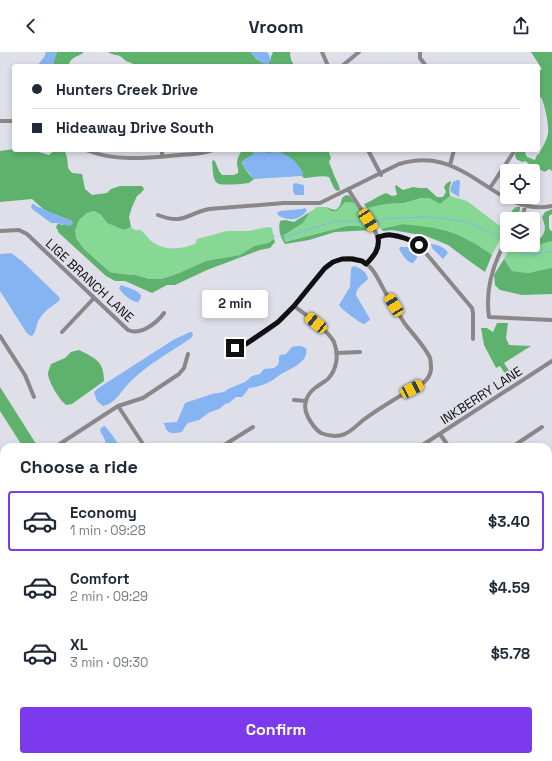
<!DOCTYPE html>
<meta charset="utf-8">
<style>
:root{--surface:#fff;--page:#f6f6f7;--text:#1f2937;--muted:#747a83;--line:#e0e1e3;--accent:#7c3aed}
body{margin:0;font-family:"Space Grotesk",sans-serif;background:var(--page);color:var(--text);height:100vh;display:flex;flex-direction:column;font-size:15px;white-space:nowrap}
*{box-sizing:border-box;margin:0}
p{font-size:13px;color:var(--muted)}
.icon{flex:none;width:22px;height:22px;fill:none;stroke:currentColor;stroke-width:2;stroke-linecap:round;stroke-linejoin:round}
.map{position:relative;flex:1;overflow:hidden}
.side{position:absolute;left:0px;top:391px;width:552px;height:318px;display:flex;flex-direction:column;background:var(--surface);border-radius:12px 12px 0 0;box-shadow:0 2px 6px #0003}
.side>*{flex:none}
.top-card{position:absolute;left:12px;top:12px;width:528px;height:88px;border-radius:4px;box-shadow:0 2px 6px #0003;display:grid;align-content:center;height:88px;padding:0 20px;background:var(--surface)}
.buttons{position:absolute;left:500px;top:112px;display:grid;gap:8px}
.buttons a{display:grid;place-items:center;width:40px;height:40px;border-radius:4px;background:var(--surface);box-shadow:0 2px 6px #0003;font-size:20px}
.end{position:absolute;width:18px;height:18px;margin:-9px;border:5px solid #101013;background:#fff;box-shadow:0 0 0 2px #fff}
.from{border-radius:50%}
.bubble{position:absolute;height:28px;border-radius:4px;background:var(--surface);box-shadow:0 2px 6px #0003;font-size:13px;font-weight:600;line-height:28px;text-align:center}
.car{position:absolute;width:12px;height:24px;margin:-12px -6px;border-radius:5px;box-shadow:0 0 3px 1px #0007;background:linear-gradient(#f5c518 24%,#345 0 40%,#f5c518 0 76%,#345 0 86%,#f5c518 0)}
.top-card b{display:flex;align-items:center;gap:14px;height:38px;font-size:15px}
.top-card b+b{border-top:1px solid var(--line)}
.top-card i{width:10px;height:10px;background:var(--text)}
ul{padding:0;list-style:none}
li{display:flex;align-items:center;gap:12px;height:60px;margin:0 8px 6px;padding:0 12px;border:2px solid transparent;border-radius:4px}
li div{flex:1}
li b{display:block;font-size:15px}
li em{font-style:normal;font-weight:600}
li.on{border-color:var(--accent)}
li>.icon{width:36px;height:36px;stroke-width:1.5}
h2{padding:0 20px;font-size:18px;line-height:48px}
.cta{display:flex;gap:8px;margin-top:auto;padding:8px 20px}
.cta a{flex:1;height:46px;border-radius:4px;background:var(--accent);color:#fff;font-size:16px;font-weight:600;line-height:46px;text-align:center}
header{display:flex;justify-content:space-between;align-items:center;height:52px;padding:0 20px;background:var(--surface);font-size:18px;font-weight:600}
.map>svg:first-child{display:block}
.green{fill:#86d894}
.forest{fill:#5eb26e}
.water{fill:#86b4f3}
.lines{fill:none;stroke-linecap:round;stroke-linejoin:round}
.stream{stroke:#86b4f3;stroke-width:1}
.minor{stroke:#8b8687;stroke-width:4}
.route{stroke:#101013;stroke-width:5}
.labels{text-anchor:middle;stroke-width:3.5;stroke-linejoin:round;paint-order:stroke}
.street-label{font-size:13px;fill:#101013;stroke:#dedfe8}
</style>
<header><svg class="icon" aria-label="back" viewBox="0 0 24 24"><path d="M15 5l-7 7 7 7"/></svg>Vroom<svg class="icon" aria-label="share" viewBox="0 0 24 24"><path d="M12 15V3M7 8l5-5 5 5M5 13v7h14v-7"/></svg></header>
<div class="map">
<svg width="552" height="709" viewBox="0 0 552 709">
<rect width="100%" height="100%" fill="#dedfe8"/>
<path class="green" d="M450,144L467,149L505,178L492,203L480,195L464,186L447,179L403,172L381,177L367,156L386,152L404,151L421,146H429L440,152Z
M345,150L355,151L372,178L359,174H347L285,190L284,183L303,171L310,160L317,155H326L331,159H337Z
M94,159L101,163L107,171L124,178L131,175L135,178H141C144,181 147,185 150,188C162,199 180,198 195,192L197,187L227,179H248L269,175L272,176L274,187L268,191L254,194L240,203L206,209L179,221L162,227H149L136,223L122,222L110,220L84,197L76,186L74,178L79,168L87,161Z
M552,189V216L550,217L528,221L512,219L504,207L511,193H538Z"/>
<path class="forest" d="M57,0H84C79,5 69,5 69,14H53L54,8Z
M108,0H251L257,8H271V5L273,0H290C290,5 291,9 294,13L307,12L308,14H139L126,9L120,4L112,2Z
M531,0H552V119L549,117L545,120L531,113L525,109L522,110L516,107L515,102L518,98H527L525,101L527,105L535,108L537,103L539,102C542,96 547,88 548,81C549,73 545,53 541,45L538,46V20L542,17Z
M14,97V98H32L49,103L55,98H64C67,103 68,110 68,116L72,121L82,122L85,137L92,143L107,141L111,137L120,134H142L144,137L141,141L137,144L132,155L129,165L131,175L124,178L107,171L101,163L94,159L87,161L79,168L75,178L76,186L84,197L110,220L122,222L136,223L149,227H162L179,221L206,209L240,203L254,194L268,191L274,187L275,190L270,196L260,198L207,218L175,233H167L152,241L125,229H115L106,224L59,181L56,175L58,171L62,173L72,169L49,160L43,157L32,147L0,150V99Z
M242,98H255L253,100V103L244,108L242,111C245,118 249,122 254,127C253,128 250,130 249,131C244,132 220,134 217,131C212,127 213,115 212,110L213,108L215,109L219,119L222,123H234L238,121C239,117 237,115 237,111C237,106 240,102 242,98Z
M264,98H328L331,106L329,110L334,123L339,134L340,138L337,139L334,136L329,125C321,123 312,126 304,126L302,124L303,121L268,102Z
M450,129L451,130L449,137L450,144L440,152L429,146H421L404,151L386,152L367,156L364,152C372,149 378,144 386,141L392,144L397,143L395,134L396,133L403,138L413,135L419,136H427L437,145H443L446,140L444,135L446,132Z
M346,143L350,144L355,151L345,150L337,159H331L326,155L331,157L336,158C340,155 341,151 342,146Z
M516,155H520V158L514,167H507V176L505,178L499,174C507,170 509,160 516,155Z
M552,157V162L549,164V176L551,179H552V189L538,193L533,192V180L535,182L536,186H541C547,177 545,174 542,165L545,160Z
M310,160L303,171L284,183L285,190L347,174H359L372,178L335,180L309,188L285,192C280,185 278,178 280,169L285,168L294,170Z
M403,172C418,174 433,175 447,179C463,184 478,193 492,203L485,220L468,208L448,193L426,184L392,178L383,179L381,177Z
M504,207L512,219L528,221L552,216V242L522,243L500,238L495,233L494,223Z
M497,271H508L506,286L509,293L531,294L504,311L515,328L511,331L500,314L496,316L484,293L481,276H487L493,280Z
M79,298C95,306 104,309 104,329L72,352L66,353C59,347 49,331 48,322C48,319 50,315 51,312L65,306L71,300Z
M0,335L38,395H23L0,359Z
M548,502L552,505V560L548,563Z
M71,705H141L143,709H70Z
M265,705H318L312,709H289V707Z
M336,705H406L412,709H331Z"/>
<path class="water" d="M46,0H57L54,8L53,14H37L44,5Z
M251,0H267L269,3L271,8L268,12C259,12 256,6 251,0Z
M255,98H264L268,101L278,99C292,106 295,107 303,121L302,124L254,127C252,125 251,123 250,122C241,112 239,109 253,103V100Z
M457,128H459L460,130L459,145L451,140L450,137L453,130Z
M295,131L304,133V143H295L293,139V133Z
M32,152H34L36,154L49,160L72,169L73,171L72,173L69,174L58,171H51L31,156Z
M305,156L307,158C300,169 289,169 279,164L277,161L280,159L302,157Z
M431,192C437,192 446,196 448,201L443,207L432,196Z
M400,195H408L417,203V206L413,211C407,211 402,202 399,197Z
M11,201L22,209L55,241L59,245L60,248C53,254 45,258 40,266C36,271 37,279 32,284L29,283L26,280L0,239V202Z
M355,214C361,217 367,220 368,227C363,232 356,236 356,243L370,267V268L364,272C360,271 341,257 339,253L350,235L351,217L352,215Z
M121,233C128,236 136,237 141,243C141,246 140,248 138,250C132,250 122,242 119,236Z
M190,280H192L193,283L191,286C171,300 148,312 130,330C122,338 115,352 103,354L97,349L94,340L100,335L173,288Z
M297,294H301L306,296C309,310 292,316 283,321C277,324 273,329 267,331C261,334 256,335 249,336L243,344L242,345H236L229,351L225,352L219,357L210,360L199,368L188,371L186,373L182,380C177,381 169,383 166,377C165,375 165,373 163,371L177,370L185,351L212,342L224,340L228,337L245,330L252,324L260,322L264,317L274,316L278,313L279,310V305L280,303L286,302L292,295Z
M105,374L113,384L120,395H105C107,388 102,384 100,378L102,375Z
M4,525V618L0,595V527Z
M4,652V705H8L4,709H0V670Z"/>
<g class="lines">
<path class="stream" d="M373,170L390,166L431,165L463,169L490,180L503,189
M273,184H275
M281,184H289L335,169H357L367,171
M509,193L514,196L532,203L552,199"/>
<path class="minor" d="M322,0L328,14
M420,0V6L426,14
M342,14L359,0
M0,69H14
M86,98C116,110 148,106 179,103C190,102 202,103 213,98
M162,98V104
M368,98L381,123
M450,113L454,98
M490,136L515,98
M348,137L375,179C383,194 376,201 367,212
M158,163C184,173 186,162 209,157L284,151H320L399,112C419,106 439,107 458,117C490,132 513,162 552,154
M519,167L524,159L525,154
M0,179L19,178L27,182L128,278C140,284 157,271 164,261
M378,185L391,183L411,188L419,193L472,256L473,261V287
M507,187C493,211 485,237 489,265L552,268
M62,280L94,246
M0,284L25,323L34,345
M235,296C248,293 276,274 285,264C295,253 304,242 312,231C317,225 322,218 328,213C334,209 341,207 348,206C356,206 364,209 370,215C376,221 380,231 384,238C391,250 398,261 405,272C412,281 426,296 430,306C431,310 431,314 431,318C430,323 427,328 423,331C418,336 411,338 405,341C390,350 375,359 362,369C356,374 350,381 342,383C335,385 328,384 321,381C315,377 311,371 308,365C302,354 306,343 315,336C319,333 324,330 328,327C337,317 339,303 334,290C328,278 306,263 294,254
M337,301L360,300
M294,348L306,349
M118,354L145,395
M440,382L449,395
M55,395L118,354L143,346L179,322L184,316L188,302
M221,395L253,375
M423,395L424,392L552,309
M512,395L542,375
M0,410L4,416
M0,460L4,454
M548,466L552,470
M548,686L552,687
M548,691L552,692
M178,705L181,709
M442,705L446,709
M41,709L42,705
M321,709L327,705"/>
</g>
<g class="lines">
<path class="route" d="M235,296L246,292L278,270L294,254L325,216L333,210L342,207H352L362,209L366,212C374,204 380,197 378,185C382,184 387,182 391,183C400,184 412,188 419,193"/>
</g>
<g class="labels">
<g class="street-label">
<text transform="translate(90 228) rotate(43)" y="5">LIGE BRANCH LANE</text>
<text transform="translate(481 343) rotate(-33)" y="5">INKBERRY LANE</text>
</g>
</g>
</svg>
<div class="buttons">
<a><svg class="icon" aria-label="locate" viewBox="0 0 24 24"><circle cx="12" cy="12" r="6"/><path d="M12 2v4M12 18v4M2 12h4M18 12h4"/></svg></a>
<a><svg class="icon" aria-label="layers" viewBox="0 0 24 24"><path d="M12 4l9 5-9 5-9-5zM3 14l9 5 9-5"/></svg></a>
</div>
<i class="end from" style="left:419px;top:193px"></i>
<i class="end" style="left:235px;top:296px"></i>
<div class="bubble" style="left:202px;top:238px;width:66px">2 min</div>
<i class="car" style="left:368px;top:168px;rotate:147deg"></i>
<i class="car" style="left:394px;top:253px;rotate:329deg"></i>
<i class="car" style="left:316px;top:271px;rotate:309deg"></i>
<i class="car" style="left:412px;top:337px;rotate:63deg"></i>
<div class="top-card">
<b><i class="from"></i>Hunters Creek Drive</b>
<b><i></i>Hideaway Drive South</b>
</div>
<section class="side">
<h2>Choose a ride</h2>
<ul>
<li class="on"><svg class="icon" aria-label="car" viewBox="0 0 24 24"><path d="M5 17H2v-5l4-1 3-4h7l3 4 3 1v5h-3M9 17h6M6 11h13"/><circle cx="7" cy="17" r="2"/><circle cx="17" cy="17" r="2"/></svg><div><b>Economy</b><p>1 min · 09:28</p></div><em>$3.40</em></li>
<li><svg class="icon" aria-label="car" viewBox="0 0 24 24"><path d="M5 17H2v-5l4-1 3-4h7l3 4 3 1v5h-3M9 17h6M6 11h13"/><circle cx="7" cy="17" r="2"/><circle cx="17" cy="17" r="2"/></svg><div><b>Comfort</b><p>2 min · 09:29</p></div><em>$4.59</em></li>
<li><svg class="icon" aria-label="car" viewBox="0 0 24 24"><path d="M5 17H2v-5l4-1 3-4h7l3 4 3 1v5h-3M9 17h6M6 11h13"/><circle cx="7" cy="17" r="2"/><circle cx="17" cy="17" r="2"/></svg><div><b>XL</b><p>3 min · 09:30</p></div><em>$5.78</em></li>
</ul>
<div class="cta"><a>Confirm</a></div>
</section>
</div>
